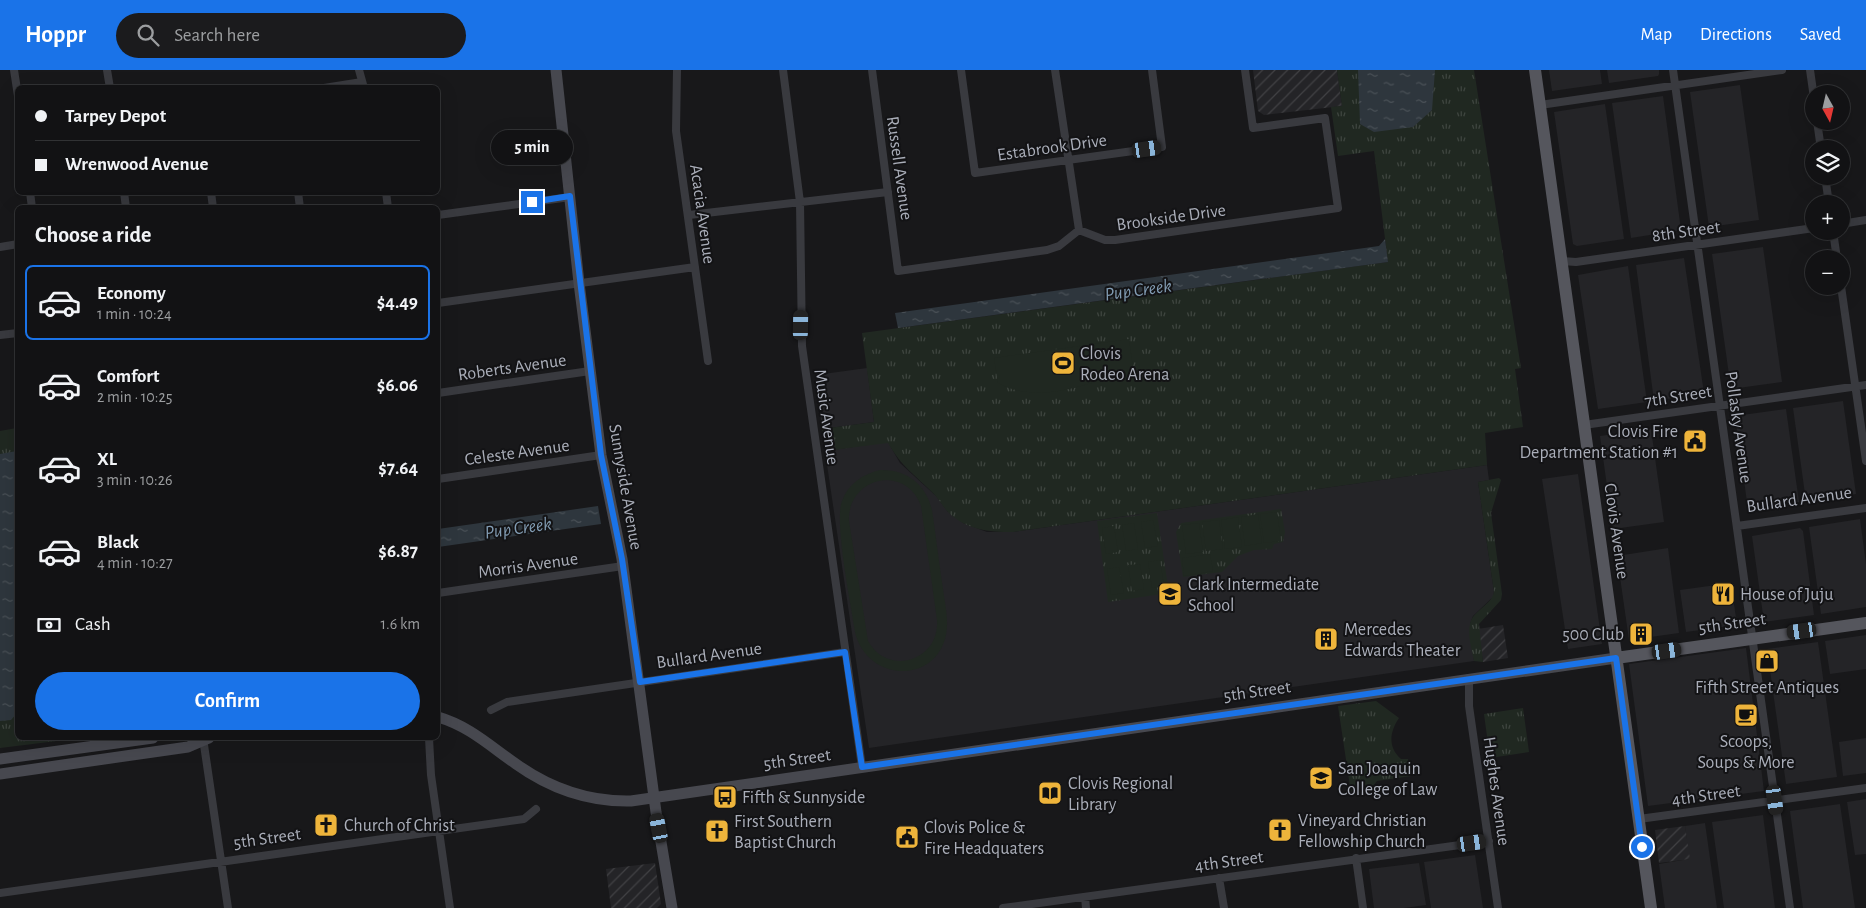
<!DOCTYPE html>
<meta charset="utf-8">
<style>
:root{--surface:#121214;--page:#1b1b1d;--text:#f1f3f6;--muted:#9c9ea0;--line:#313234;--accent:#1a73e8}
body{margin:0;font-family:"Alegreya Sans",sans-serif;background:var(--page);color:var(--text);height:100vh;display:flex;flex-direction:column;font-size:19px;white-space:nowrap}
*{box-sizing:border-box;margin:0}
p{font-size:16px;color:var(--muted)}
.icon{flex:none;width:28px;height:28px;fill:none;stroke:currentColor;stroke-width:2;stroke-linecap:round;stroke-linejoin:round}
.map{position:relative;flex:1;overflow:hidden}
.details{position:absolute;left:15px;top:135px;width:425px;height:535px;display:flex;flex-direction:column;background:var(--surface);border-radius:8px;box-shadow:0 5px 20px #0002,0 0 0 1px var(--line)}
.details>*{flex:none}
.top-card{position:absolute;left:15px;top:15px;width:425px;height:110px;border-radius:8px;box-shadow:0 5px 20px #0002,0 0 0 1px var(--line);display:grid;align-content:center;height:110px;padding:0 20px;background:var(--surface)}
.needle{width:32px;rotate:172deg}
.tools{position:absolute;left:1805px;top:15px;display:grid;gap:10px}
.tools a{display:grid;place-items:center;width:45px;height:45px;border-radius:50%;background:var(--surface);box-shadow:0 5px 20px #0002,0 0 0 1px var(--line);font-size:25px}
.end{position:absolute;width:22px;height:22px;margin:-11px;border:6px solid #1a73e8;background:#fff;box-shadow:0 0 0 2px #fff}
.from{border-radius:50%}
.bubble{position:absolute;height:35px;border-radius:18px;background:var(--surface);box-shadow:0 5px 20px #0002,0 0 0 1px var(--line);font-size:16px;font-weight:700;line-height:35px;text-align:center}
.car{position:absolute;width:15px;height:30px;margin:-15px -8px;border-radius:6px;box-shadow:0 0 4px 1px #0007;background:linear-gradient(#222 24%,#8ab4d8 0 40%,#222 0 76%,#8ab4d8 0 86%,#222 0)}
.top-card b{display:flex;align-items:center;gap:18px;height:48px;font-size:19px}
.top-card b+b{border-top:1px solid var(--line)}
.top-card i{width:12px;height:12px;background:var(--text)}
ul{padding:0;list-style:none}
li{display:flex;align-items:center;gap:15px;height:75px;margin:0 10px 8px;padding:0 10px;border:2px solid transparent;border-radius:8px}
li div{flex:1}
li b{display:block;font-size:19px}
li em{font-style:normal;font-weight:700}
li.on{border-color:var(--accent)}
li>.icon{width:45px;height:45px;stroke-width:1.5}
h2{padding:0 20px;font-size:22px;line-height:60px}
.pay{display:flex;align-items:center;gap:12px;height:55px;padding:0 20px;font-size:19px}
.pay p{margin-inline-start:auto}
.action{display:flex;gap:10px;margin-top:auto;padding:10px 20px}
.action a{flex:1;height:58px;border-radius:30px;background:var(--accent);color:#fff;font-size:20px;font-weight:700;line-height:58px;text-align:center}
header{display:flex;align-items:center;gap:30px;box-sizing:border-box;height:70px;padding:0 25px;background:var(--accent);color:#fff}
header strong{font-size:24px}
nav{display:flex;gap:28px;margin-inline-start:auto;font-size:18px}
.search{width:350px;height:45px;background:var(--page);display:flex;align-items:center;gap:12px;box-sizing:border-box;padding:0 18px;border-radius:28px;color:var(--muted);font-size:19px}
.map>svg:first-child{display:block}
.built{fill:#242427}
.industrial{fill:url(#industrial-furrows)}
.grass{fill:url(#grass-tufts)}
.garden{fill:#202821;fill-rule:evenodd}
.water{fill:url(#water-ripples)}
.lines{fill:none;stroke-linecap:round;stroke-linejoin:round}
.street{stroke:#393a3f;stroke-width:8}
.secondary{stroke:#47484f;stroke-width:11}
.primary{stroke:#55565d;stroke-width:12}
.route{stroke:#1a73e8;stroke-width:6}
.labels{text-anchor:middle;stroke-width:4;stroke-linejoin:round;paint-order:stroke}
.street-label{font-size:18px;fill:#aaaeb9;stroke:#131315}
.poi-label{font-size:18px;fill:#aaaeb9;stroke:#131315;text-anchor:start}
.water-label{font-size:19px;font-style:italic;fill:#829cb3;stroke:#131315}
</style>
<header>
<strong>Hoppr</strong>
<div class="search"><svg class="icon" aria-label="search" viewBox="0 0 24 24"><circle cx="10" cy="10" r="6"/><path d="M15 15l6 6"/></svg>Search here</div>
<nav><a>Map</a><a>Directions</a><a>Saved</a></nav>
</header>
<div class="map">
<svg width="1866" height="838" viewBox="0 0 1866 838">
<defs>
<pattern id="industrial-furrows" width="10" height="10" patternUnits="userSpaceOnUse" patternTransform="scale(1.25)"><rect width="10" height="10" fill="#242427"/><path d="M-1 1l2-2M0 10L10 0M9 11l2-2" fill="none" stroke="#414144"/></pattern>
<pattern id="grass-tufts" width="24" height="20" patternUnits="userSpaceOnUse" patternTransform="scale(1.25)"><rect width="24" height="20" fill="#202821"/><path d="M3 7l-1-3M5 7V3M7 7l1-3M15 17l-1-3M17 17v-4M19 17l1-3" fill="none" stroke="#3e453f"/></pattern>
<pattern id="water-ripples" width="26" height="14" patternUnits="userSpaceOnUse" patternTransform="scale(1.25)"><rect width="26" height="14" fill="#2e363d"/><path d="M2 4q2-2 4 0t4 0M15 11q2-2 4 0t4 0" fill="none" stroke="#4a5157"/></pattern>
</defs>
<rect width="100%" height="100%" fill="#18181a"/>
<path class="built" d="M1549,0H1600L1602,14L1552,21Z
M1607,0H1659V4L1658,6L1609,13Z
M1740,15L1759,150L1709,157L1690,22Z
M1663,26L1681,160L1631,168L1612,33Z
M1605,34L1624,169L1577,176L1573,174L1554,42Z
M1763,177L1782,312L1731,319L1712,184Z
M1684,188L1704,323L1654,331L1636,195Z
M1628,196L1647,332L1598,339L1578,205Z
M867,298L874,352L822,359L816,305Z
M1843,331L1856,424L1806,431L1793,338Z
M1786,339L1799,432L1748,439L1735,346Z
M1651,359L1664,452L1613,459L1600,366Z
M888,372L900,393L936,426L948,442L963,453L987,462H1013L1487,395L1489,410L1478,412L1494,522L1493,527L1473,546L1470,554L1474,591L869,678L825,381Z
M1578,404L1602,574L1568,579L1542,409Z
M1860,449L1866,494V537L1821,544L1809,457Z
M1800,458L1803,461L1814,545L1764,552L1752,466Z
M1668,478L1679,563L1629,570L1617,486Z
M1731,513L1737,555L1686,562L1680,520Z
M1866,565V599L1830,604L1825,571Z
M1818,572L1837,707L1786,714L1767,579Z
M1746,578L1764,721L1648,736L1629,594Z
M1866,668V703L1843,706L1839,672Z
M1866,729V784L1855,785L1847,732Z
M1840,734L1855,838H1803L1790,741Z
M1763,745L1775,838H1724L1712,752Z
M1705,753L1717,838H1665L1659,794L1689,789L1685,756Z
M1475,785L1483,838H1431L1424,792Z
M1419,793L1426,835L1404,838H1374L1369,799Z"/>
<path class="industrial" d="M1253,0H1337L1342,36L1264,45L1258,41Z
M1503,555L1508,588L1483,592L1478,559Z
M1685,756L1690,789L1659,793L1655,760Z
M655,793L661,834L657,838H611L606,799Z"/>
<path class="grass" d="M1337,0H1474L1521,298L1515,299L1523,357L1485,363L1487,395L1013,462C989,462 966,460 948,442C943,437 939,429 934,424C915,405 902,397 888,373L825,381L822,359L874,352L862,263L1388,192L1374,81L1338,86L1331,37L1342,36Z
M17,358L18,668H81L0,678V361Z
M1499,408L1501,410L1491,443L1502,524L1501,530L1479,554L1483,592L1474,591C1472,580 1467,565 1470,554C1473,540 1491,536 1494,522L1478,412Z
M1281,439L1285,462L1283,472L1274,474L1272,479L1254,480L1238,486L1222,502L1183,507L1176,462L1181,453Z
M1157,443L1169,523L1108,532L1097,451Z
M1376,631L1399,648C1390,661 1387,677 1401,689H1408L1411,706L1377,711L1369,721L1351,723L1338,636Z
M1523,638L1529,682L1490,688L1484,644Z"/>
<path class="garden" d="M1129,269L1133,298C1092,313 1040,336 998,313L994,288Z
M880,400C906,399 926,414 932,440C936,467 939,493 943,519C945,534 949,550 946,565C935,616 866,611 855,562C851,535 834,452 842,431C848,414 863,404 880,400ZM887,410C904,411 915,420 921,436L937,550C940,591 888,607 868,571L849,451C848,428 864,411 887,410Z
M1277,442L1281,471L1264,473L1260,444Z
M1258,444L1262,473L1245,476L1241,447Z
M1238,447L1242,477L1225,479L1221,450Z
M1153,450L1158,476L1145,478L1141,452Z
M1219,450L1223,479L1206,481L1202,452Z
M1134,453L1138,479L1126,481L1122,455Z
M1199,453L1203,482L1186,484L1182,455Z
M1114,456L1118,482L1106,484L1102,458Z
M1210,484L1213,501L1184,506L1182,488Z
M1160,490L1164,516L1152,518L1148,492Z
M1140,494L1144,519L1132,521L1128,495Z
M1119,497L1124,523L1111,525L1107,499Z"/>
<path class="water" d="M1358,0H1435L1432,40L1413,57L1374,62L1360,54Z
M1385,169L1388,192L898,258L895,243L1379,176Z
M17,381V643L11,650L0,651V384Z
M598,436L601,454L438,477V459Z"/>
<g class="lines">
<path class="street" d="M14,0L18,26
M107,0L110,18
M359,0L364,18
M677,0L676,61L708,291
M783,0L800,132L802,276L862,697
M872,0L898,201L1047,180L1059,176L1079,160L1105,170H1115L1338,138L1325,48L1253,58L1245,0
M961,0L975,103L1162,77L1152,0
M1055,0L1079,160
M1673,0L1790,838
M1810,0L1814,28
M324,18L362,12
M1540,35L1782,0
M1817,51L1821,79
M1825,106L1829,134
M30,122L32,138
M124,122L126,138
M211,122L213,138
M298,122L300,138
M386,122L388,138
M438,145L570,127
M689,145L888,122
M1841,154L1866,150
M1833,161L1837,189
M0,177L18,174
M1562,191L1576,192L1814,158
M1841,216L1866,391
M438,233L695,197
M0,265L18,263
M438,323L590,301
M1584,355L1866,315
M438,409L601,385
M1737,456L1866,438
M438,523L623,496
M1469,608V636L1498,838
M491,640L507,632L845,582
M203,668L228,838
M429,668L431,705L450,838
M1639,749L1866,718
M1356,788L1363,838
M1219,808L1224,838
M0,823L524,749L536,739
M1085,827L1086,838
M1003,838L1489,771"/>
<path class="secondary" d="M556,0L579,213L601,385L622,489L656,742L672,838
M438,647C469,656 490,676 516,694C551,719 588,732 631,731L1616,588
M0,689L153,668
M0,704L188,677L209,668"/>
<path class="primary" d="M1535,0L1651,838
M1616,588L1866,553"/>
</g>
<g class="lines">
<path class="route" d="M532,132L570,126L601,385L622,489L640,612L845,582L862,697L1616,588L1642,777"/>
</g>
<defs>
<g id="stadium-square" transform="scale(1.25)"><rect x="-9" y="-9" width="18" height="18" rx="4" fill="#eeb43b" stroke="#131315"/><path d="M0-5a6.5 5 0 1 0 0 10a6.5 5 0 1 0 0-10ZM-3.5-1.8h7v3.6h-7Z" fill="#111"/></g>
<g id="civic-square" transform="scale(1.25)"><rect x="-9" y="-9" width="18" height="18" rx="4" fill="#eeb43b" stroke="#131315"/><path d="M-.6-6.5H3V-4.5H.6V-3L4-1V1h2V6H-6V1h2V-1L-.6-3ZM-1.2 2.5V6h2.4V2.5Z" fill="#111"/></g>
<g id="school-square" transform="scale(1.25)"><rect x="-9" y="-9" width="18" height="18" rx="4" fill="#eeb43b" stroke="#131315"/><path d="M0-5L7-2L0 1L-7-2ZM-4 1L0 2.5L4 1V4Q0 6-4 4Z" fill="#111"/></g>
<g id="restaurant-square" transform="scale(1.25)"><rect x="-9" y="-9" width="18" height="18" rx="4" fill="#eeb43b" stroke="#131315"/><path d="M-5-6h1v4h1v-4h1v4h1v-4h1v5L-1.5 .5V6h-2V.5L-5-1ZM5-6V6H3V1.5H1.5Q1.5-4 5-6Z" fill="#111"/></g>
<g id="building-square" transform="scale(1.25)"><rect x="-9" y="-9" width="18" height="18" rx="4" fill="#eeb43b" stroke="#131315"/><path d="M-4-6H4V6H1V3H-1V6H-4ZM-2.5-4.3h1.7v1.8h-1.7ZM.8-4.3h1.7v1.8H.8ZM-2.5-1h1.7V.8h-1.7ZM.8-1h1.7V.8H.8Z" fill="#111"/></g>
<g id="shop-square" transform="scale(1.25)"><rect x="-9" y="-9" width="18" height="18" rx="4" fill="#eeb43b" stroke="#131315"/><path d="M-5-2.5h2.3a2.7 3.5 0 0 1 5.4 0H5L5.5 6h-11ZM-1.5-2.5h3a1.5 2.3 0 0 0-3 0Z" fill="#111"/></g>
<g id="cafe-square" transform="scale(1.25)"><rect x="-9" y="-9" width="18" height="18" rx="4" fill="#eeb43b" stroke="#131315"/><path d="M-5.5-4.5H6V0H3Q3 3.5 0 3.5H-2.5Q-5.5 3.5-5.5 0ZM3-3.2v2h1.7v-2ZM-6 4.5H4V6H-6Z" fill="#111"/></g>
<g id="library-square" transform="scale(1.25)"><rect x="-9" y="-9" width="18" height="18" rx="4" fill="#eeb43b" stroke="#131315"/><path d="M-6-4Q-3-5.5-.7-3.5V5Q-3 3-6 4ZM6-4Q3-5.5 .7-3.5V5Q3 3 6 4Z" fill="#111"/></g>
<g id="bus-square" transform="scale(1.25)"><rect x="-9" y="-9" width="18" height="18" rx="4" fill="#eeb43b" stroke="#131315"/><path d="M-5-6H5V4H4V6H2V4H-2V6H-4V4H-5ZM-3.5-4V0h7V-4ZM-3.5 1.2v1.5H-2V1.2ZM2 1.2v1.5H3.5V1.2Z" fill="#111"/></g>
<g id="church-square" transform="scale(1.25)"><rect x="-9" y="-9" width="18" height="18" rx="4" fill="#eeb43b" stroke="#131315"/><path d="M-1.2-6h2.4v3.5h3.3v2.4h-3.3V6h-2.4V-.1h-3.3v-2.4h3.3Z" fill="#111"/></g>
</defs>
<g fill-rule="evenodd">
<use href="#stadium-square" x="1063" y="293"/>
<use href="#civic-square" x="1695" y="371"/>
<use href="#school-square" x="1170" y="524"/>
<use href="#restaurant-square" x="1723" y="524"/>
<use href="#building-square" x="1641" y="564"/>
<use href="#building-square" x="1326" y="569"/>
<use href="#shop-square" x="1767" y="591"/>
<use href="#cafe-square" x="1746" y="645"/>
<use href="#school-square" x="1321" y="708"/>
<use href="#library-square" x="1050" y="723"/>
<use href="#bus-square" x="725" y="727"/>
<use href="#church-square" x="326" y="755"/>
<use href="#church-square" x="1280" y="760"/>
<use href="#church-square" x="717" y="761"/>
<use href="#civic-square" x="907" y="767"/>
</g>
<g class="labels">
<g class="street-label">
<text transform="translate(1052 77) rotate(-8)" y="6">Estabrook Drive</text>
<text transform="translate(900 98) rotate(82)" y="6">Russell Avenue</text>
<text transform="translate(703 144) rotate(82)" y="6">Acacia Avenue</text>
<text transform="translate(1171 147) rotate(-8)" y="6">Brookside Drive</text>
<text transform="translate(1686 161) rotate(-8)" y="6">8th Street</text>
<text transform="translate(512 297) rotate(-8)" y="6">Roberts Avenue</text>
<text transform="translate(1678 326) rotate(-9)" y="6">7th Street</text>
<text transform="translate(827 347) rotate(82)" y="6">Music Avenue</text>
<text transform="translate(1739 357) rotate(82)" y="6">Pollasky Avenue</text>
<text transform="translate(517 382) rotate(-8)" y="6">Celeste Avenue</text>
<text transform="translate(626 417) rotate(80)" y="6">Sunnyside Avenue</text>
<text transform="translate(1799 429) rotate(-8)" y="6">Bullard Avenue</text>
<text transform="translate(1617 461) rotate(82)" y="6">Clovis Avenue</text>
<text transform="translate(528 495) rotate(-8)" y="6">Morris Avenue</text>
<text transform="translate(1732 553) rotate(-8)" y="6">5th Street</text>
<text transform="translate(709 585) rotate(-8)" y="6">Bullard Avenue</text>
<text transform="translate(1257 621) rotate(-8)" y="6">5th Street</text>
<text transform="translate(797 689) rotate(-8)" y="6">5th Street</text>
<text transform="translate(1497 721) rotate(82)" y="6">Hughes Avenue</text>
<text transform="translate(1706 725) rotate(-8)" y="6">4th Street</text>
<text transform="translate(267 768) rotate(-8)" y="6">5th Street</text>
<text transform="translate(1229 791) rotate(-8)" y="6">4th Street</text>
</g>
<g class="poi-label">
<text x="1080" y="289">Clovis<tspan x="1080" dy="21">Rodeo Arena</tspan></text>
<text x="1678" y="367" text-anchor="end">Clovis Fire<tspan x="1678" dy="21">Department Station #1</tspan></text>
<text x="1188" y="520">Clark Intermediate<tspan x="1188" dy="21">School</tspan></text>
<text x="1740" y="530">House of Juju</text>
<text x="1344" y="565">Mercedes<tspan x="1344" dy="21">Edwards Theater</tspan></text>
<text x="1624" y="570" text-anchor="end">500 Club</text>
<text x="1767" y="623" text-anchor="middle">Fifth Street Antiques</text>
<text x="1746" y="677" text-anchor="middle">Scoops,<tspan x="1746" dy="21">Soups &amp; More</tspan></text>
<text x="1338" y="704">San Joaquin<tspan x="1338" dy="21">College of Law</tspan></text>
<text x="1068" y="719">Clovis Regional<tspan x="1068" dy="21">Library</tspan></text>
<text x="742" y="733">Fifth &amp; Sunnyside</text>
<text x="1298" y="756">Vineyard Christian<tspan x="1298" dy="21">Fellowship Church</tspan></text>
<text x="734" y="757">First Southern<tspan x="734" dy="21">Baptist Church</tspan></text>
<text x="344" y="761">Church of Christ</text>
<text x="924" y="763">Clovis Police &amp;<tspan x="924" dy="21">Fire Headquaters</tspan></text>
</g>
<g class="water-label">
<text transform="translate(1138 219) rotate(-8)" y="7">Pup Creek</text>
<text transform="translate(518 457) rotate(-8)" y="7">Pup Creek</text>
</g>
</g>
</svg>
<div class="tools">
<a><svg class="needle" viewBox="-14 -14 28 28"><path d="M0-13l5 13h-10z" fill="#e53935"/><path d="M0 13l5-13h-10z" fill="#9c9ea0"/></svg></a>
<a><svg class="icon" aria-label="layers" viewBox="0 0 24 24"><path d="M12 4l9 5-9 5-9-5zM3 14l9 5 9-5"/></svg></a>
<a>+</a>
<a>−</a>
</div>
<i class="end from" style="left:1642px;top:777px"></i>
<i class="end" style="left:532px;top:132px"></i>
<div class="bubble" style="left:491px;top:60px;width:82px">5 min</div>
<i class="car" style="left:1147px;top:79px;rotate:82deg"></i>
<i class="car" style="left:801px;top:255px;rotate:1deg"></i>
<i class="car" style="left:1802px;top:561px;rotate:262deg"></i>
<i class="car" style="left:1667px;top:581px;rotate:82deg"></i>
<i class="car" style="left:1775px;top:730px;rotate:172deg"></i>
<i class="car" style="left:659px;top:758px;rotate:349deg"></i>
<i class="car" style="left:1472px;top:773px;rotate:82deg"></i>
<div class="top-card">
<b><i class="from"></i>Tarpey Depot</b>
<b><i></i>Wrenwood Avenue</b>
</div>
<section class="details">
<h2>Choose a ride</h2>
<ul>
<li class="on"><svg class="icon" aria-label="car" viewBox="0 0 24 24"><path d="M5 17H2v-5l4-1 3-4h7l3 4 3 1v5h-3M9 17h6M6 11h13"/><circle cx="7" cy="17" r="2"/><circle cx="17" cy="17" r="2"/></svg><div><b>Economy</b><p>1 min · 10:24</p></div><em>$4.49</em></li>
<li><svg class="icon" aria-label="car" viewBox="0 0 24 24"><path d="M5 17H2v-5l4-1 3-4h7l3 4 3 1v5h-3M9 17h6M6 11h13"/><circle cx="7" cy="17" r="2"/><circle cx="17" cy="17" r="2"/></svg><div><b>Comfort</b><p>2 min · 10:25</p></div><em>$6.06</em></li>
<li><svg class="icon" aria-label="car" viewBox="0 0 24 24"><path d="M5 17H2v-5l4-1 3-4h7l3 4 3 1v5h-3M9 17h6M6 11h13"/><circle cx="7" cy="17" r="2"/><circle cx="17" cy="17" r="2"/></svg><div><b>XL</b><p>3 min · 10:26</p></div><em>$7.64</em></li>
<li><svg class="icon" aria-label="car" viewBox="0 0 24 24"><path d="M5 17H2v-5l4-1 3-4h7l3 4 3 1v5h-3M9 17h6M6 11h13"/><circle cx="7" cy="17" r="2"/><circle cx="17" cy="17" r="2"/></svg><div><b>Black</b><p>4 min · 10:27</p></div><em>$6.87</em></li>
</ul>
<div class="pay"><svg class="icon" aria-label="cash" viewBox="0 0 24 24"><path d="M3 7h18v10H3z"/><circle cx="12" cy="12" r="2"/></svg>Cash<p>1.6 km</p></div>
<div class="action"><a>Confirm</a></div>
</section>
</div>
